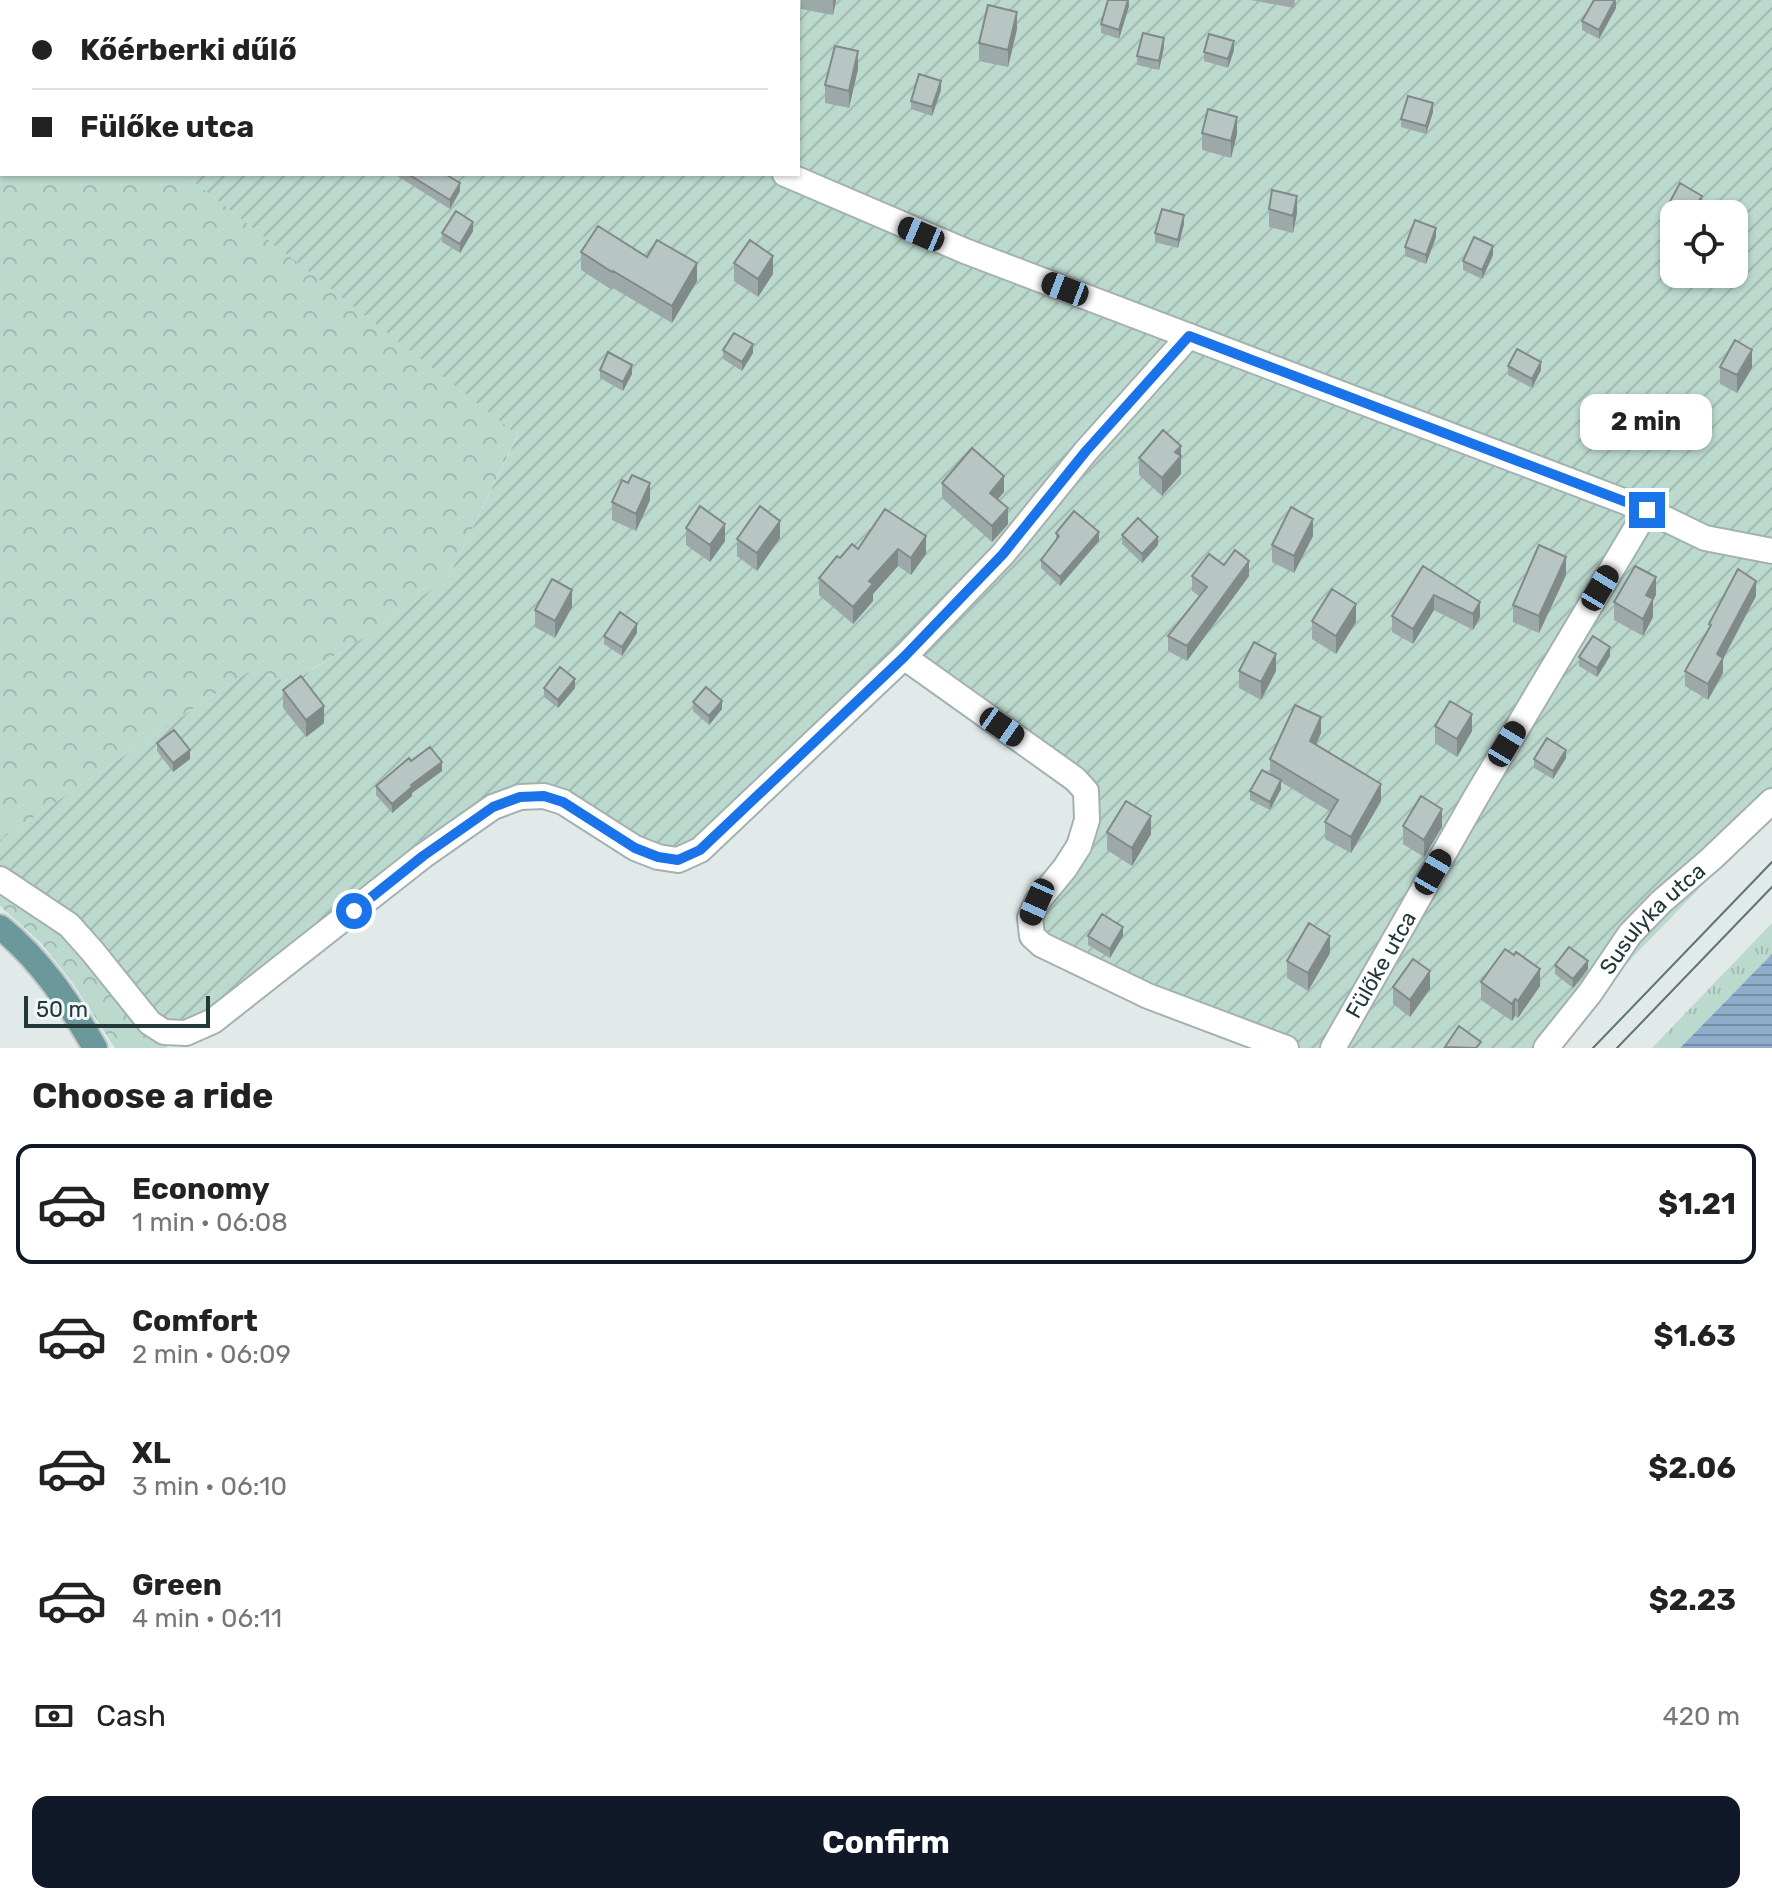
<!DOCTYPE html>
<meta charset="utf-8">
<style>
:root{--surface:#fff;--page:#f6f6f6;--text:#222;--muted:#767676;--line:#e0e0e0;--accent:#111827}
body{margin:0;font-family:Rubik,sans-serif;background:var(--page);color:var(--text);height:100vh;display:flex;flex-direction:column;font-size:30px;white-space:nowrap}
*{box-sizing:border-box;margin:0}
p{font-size:26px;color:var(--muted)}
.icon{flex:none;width:44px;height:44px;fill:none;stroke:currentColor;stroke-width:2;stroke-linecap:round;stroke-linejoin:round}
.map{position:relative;height:1048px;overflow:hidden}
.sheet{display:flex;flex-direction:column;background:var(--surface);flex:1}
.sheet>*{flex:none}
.banner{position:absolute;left:0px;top:0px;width:800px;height:176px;box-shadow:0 2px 6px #0004;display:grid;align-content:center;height:176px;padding:0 32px;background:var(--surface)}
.buttons{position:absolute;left:1660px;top:200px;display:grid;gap:16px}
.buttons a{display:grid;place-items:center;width:88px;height:88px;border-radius:16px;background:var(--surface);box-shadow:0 2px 6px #0004;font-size:40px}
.scale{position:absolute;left:24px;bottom:20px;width:186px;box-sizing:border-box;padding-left:8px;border:4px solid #233839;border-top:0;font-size:22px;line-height:28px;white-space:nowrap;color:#233839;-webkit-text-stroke:6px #f1f7f6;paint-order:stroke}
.end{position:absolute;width:36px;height:36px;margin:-18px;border:10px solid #1a73e8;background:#fff;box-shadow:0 0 0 4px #fff}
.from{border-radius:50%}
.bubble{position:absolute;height:56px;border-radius:16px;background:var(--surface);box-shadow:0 2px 6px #0004;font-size:26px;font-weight:700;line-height:56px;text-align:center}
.car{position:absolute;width:24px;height:48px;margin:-24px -12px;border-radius:10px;box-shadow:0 0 6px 2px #0007;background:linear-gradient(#222 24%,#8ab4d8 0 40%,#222 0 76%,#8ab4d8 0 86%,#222 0)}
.banner b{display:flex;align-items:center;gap:28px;height:76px;font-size:30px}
.banner b+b{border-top:2px solid var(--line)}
.banner i{width:20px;height:20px;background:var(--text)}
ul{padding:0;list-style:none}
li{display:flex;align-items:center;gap:24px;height:120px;margin:0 16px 12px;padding:0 16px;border:4px solid transparent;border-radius:16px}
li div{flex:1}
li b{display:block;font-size:30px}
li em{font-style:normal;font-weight:700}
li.current{border-color:var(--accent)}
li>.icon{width:72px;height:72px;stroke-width:1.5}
h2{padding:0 32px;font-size:36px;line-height:96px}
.pay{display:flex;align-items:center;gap:20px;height:88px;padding:0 32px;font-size:30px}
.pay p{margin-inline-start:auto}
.action{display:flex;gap:16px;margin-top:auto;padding:16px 32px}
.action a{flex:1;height:92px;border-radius:16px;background:var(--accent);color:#fff;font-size:32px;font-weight:700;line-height:92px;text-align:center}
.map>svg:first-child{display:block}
.grass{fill:url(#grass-tufts)}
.forest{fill:url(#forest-crowns)}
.garden{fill:url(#garden-furrows);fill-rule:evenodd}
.water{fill:url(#water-rules)}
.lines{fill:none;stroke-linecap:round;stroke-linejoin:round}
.minor-casing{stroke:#a4b1b1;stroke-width:28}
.primary-casing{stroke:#c1c7c8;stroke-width:28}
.minor{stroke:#fff;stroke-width:24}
.primary{stroke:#6a989b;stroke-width:24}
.tram{stroke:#5e7375;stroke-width:2}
.wall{fill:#9da9a8}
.shaded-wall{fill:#808a88}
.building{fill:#b7c5c3;stroke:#808a88;stroke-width:2}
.route{stroke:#1a73e8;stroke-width:10}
.labels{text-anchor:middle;stroke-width:6;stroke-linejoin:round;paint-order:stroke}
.street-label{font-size:22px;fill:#233839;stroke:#f1f7f6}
</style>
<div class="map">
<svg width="1772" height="1048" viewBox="0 0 1772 1048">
<defs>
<pattern id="grass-tufts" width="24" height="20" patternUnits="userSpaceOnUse" patternTransform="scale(2)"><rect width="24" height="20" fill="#bcd9ce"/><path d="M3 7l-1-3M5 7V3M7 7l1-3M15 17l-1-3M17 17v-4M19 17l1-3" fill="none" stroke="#a1bbb2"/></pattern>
<pattern id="forest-crowns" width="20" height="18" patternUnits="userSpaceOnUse" patternTransform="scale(2)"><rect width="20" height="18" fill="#bcd9ce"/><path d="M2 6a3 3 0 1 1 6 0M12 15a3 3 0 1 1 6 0" fill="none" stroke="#a1bbb2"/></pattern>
<pattern id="garden-furrows" width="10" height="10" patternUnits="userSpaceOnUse" patternTransform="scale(2)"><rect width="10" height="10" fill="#bcd9ce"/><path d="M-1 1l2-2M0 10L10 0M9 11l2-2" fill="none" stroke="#a1bbb2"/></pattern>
<pattern id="water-rules" width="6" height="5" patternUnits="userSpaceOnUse" patternTransform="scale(2)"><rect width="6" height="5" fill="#8fadca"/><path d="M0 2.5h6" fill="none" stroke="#748ea5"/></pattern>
</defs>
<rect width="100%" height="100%" fill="#e1eae9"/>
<path class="grass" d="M1772,923V954L1680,1048H1652Z"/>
<path class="forest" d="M0,44L2,45V174H184L518,434L448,578L357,642L291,682L248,672L0,840Z
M0,879L5,881L164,1032L167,1048H115L72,982L41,943L0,906Z"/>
<path class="garden" d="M0,0H1772V801L1720,867L1545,1048H1286L1032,936L1065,868L1086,791L905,657L678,860L563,802L519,797L213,1021L164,1032L93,952L0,879V840L248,672L292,682L357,642L448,578L518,435L184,174H798V2H2V45L0,44ZM1674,214H1734V274H1674Z"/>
<path class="water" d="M1772,954V1048H1680Z"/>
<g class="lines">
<g class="minor-casing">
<g id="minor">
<path d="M357,0L363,2"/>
<path d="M785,174L965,251L1647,510L1705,538L1772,551"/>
<path d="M904,657L1075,779L1086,791L1087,820L1079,846L1065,868L1037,902L1030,918L1032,936L1042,945L1148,996L1286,1048"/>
<path d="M0,879L69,925L93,952L150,1023L164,1032L186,1033L213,1021L423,856L493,807L520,797L544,796L563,802L635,848L658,857L678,860L700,850L904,657L1003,554L1086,451L1189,336"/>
<path id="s1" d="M1333,1048L1476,797L1647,510"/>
<path id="s2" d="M1546,1048L1590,993L1630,934L1661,902L1711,859L1772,801"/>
</g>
</g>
<g class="primary-casing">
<path id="primary" d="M0,927C40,959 70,1004 95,1048"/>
</g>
<use href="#minor" class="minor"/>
<use href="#primary" class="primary"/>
<path class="tram" d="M1593,1048L1772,862
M1617,1048L1772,887"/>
</g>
<path class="wall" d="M801,0H836L833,15L801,9Z
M1129,0V6L1119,39L1101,33V24Z
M1251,0H1295L1294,8Z
M1616,8L1599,39L1582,30V21Z
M1017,29L1008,67L979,61V43Z
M1164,47L1159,70L1137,65V56Z
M1234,50L1228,68L1204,61V52Z
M858,69L849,108L825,103V85Z
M941,90L932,116L911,109V101Z
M1433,112L1426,134L1401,127V119Z
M1202,133L1237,134L1231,158L1202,150Z
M394,174H445L460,191L450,209Z
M1269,209L1297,213L1293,233L1269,227Z
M1665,211L1702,213L1674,214V234L1665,229Z
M1184,224L1178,248L1155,242V233Z
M473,231L460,253L442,242V233Z
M1436,237L1426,264L1405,256V247Z
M581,252L647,257L697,281L672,323L613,288L612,290L581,270Z
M1493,255L1482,279L1463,270V261Z
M734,263L773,274L758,297L734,281Z
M723,350L753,353L742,371L723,359Z
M1508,366L1541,370L1532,388L1508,375Z
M1720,367L1752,368L1737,393L1720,384Z
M600,370L632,374L623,391L600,378Z
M1181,446V474L1162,496L1139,475V458Z
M942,483L1004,492L998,499L1008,524L992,542L942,498Z
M650,500L636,531L612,520V502Z
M885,509L926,554L911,575L898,566L873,594V601L853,624L819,595V578L840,558L858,549Z
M686,528L725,541L710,562L686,545Z
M1056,533L1099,541L1060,586L1041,568V560L1056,540Z
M1122,535L1158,545L1142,563L1122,544Z
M1313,536L1294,573L1272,562V545Z
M780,538L757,571L737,556V539Z
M1224,565L1249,576L1187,661L1168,651V636L1199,596L1192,591V576Z
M1423,566L1480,617L1473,630L1434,610L1413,644L1392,632V616Z
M1566,575L1539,633L1513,622V605Z
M1656,595L1653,599V617L1643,636L1614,620V602Z
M1756,596L1723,659V673L1708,700L1685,686V671L1709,629V624Z
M572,607L555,638L535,627V610Z
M1312,621L1356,622L1336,654L1312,639Z
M637,633L622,656L604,644V636Z
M1610,656L1597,677L1579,666V657Z
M1239,671H1276L1261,700L1239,688Z
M544,688H575L558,708L544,697Z
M283,690L324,723L306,737L283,708Z
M693,702L722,709L709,725L693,711Z
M1435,726L1472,731L1457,757L1435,743Z
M1321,733L1316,745L1381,801L1351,853L1325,839V822L1331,812L1281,782V789L1270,810L1250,800V791L1270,775V759Z
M157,743L190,759L173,772L157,751Z
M1566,758L1553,779L1534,768V759Z
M411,761L442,771L412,793V796L392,813L376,795V786Z
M1403,826L1442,827L1424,857L1403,844Z
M1107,832L1151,834L1132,866L1107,850Z
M1088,936H1123L1110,958L1088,945Z
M1330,953L1308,991L1287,978V961Z
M1555,965L1588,969L1573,988L1555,974Z
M1481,982L1540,986L1518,1018L1515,1016L1512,1021L1481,1000Z
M1393,987L1430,989L1410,1017L1393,1004Z"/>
<path class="shaded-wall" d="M833,0H836L833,15Z
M1128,0L1129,6L1119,39V30Z
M1616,0V8L1599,39V30Z
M1017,12V29L1008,67V50Z
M1164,38V47L1159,70V61Z
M1234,41V50L1228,68V59Z
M858,51V69L849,108V91Z
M941,81V90L932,116V107Z
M1433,103V112L1426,134V126Z
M1237,117V134L1231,158V141Z
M460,183V191L450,209V200Z
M1297,196V213L1293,233V216Z
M1702,196V213L1691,214Z
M1184,215V224L1178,248V240Z
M473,222V231L460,253V244Z
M1436,228V237L1426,264V255Z
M1493,246V255L1482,279V270Z
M773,256V274L758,297V279Z
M697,263V281L672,323V306Z
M753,344V353L742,371V362Z
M1752,350V368L1737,393V375Z
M1541,362V370L1532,388V379Z
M632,365V374L623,391V382Z
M1181,446V474L1162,496V478L1175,452Z
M1004,476V492L990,508V493Z
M650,483V500L636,531V514Z
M1008,508V524L992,542V526Z
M1313,519V536L1294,573V556Z
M780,521V538L757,571V553Z
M725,524V541L710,562V545Z
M1099,532V541L1060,586V577Z
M926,536V554L911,575V558Z
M1158,537V545L1142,563V554Z
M898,549V566L873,594V601L853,624V607L869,581Z
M1566,557V575L1539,633V616Z
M1249,561V576L1187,661V646Z
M1656,577V595L1646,612V595Z
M1756,581V596L1723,659V673L1708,700V684L1717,654Z
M572,590V607L555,638V621Z
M1434,595V610L1413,644V629Z
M1653,599V617L1643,636V619Z
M1480,602V617L1473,630V614Z
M1356,604V622L1336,654V636Z
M637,624V633L622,656V647Z
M1610,647V656L1597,677V668Z
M1276,654V671L1261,700V682Z
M575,679V688L558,708V700Z
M722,701V709L709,725V716Z
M324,706V723L306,737V720Z
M1472,714V731L1457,757V739Z
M1321,717V733L1310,758V741Z
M190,750V759L173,772V763Z
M1566,750V758L1553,779V771Z
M442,762V771L412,793V796L392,813V804L411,785Z
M1281,780V789L1270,810V802Z
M1381,784V801L1351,853V837Z
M1442,809V827L1424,857V840Z
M1151,816V834L1132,866V848Z
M1123,927V936L1110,958V949Z
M1330,936V953L1308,991V973Z
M1588,961V969L1573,988V979Z
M1540,969V986L1518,1018V1001Z
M1430,971V989L1410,1017V1000Z
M1515,999V1016L1512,1021V1004Z"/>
<path class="building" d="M1108,0H1128L1119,30L1101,24Z
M1594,0H1615L1599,30L1582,21Z
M988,5L1017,12L1008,50L979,43Z
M1143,33L1164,38L1159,61L1137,56Z
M1209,34L1234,41L1228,59L1204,52Z
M835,46L858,51L849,91L825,85Z
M919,74L941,81L932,107L911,101Z
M1408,96L1433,103L1426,126L1401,119Z
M1208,109L1237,117L1231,141L1202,133Z
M408,174H445L460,183L450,200Z
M1680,183L1702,196L1691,214H1674V217L1665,211Z
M1272,190L1297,196L1293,216L1269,209Z
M1162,209L1184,215L1178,240L1155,233Z
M456,211L473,222L460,244L442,233Z
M1415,220L1436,228L1426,255L1405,247Z
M598,226L647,257L657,240L697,263L672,306L613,271L612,272L581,252Z
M1474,237L1493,246L1482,270L1463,261Z
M750,240L773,256L758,279L734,263Z
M734,333L753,344L742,362L723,350Z
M1735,340L1752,350L1737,375L1720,367Z
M1517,349L1541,362L1532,379L1508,366Z
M608,352L632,365L623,382L600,370Z
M1163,430L1181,446L1175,452L1181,456L1162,478L1139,458Z
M972,448L1004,476L990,493L1008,508L992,526L942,483Z
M632,475L650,483L636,514L612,502L622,480L628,483Z
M700,506L725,524L710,545L686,528Z
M760,506L780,521L757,553L737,539Z
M1291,507L1313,519L1294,556L1272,545Z
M885,509L926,536L911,558L898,549L869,581L873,584L853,607L819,578L837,556L840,558L852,544L858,549Z
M1074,511L1099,532L1060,577L1041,560L1059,536L1056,533Z
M1138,518L1158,537L1142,554L1122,535Z
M1539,545L1566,557L1539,616L1513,605Z
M1235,550L1249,561L1187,646L1168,636L1207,587L1192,576L1209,554L1224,565Z
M1423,566L1480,602L1473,614L1434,595L1413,629L1392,616Z
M1635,566L1656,577L1646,595L1653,599L1643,619L1614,602Z
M1738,569L1756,581L1717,654L1723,658L1708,684L1685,671L1711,625L1709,624Z
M552,579L572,590L555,621L535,610Z
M1332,589L1356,604L1336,636L1312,621Z
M620,612L637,624L622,647L604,636Z
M1593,636L1610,647L1597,668L1579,657Z
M1254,642L1276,654L1261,682L1239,671Z
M560,667L575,679L558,700L544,688Z
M301,676L324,706L306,720L283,690Z
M706,687L722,701L709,716L693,702Z
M1450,701L1472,714L1457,739L1435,726Z
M1295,705L1321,717L1310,741L1381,784L1351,837L1325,822L1338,800L1270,759Z
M174,730L190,750L173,763L157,743Z
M1547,738L1566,750L1553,771L1534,759Z
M430,747L442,762L411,785L412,787L392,804L376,786L409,758L411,761Z
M1262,770L1281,780L1270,802L1250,791Z
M1421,796L1442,809L1424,840L1403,826Z
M1126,801L1151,816L1132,848L1107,832Z
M1102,914L1123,927L1110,949L1088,936Z
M1309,923L1330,936L1308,973L1287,961Z
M1569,947L1588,961L1573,979L1555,965Z
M1505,949L1514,955L1516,952L1540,969L1518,1001L1515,999L1512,1004L1481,982Z
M1413,959L1430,971L1410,1000L1393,987Z
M1459,1026L1481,1042L1476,1048L1445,1047Z"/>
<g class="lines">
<path class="route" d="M354,911L423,856L493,807L520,797L544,796L563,802L635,848L658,857L678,860L700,850L904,657L1003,554L1086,451L1189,336L1647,510"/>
</g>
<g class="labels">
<g class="street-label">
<text dy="8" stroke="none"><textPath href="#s2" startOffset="168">Susulyka utca</textPath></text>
<text dy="8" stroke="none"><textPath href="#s1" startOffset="96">Fülőke utca</textPath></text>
</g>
</g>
</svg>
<div class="buttons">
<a><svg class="icon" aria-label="locate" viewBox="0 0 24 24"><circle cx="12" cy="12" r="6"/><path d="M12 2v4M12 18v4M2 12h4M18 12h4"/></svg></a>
</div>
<div class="scale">50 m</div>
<i class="end from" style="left:354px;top:911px"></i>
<i class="end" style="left:1647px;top:510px"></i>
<div class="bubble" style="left:1580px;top:394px;width:132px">2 min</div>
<i class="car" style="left:921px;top:234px;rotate:293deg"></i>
<i class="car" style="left:1065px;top:289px;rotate:291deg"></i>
<i class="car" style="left:1600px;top:588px;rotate:31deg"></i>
<i class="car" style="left:1002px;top:727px;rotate:125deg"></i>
<i class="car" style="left:1507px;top:744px;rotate:31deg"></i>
<i class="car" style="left:1433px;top:872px;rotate:30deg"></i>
<i class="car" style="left:1037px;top:902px;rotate:204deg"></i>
<div class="banner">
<b><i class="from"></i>Kőérberki dűlő</b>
<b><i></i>Fülőke utca</b>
</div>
</div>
<section class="sheet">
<h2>Choose a ride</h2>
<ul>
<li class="current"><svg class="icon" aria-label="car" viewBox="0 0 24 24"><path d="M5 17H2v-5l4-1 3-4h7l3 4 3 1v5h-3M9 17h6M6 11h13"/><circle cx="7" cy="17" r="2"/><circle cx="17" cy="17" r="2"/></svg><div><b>Economy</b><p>1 min · 06:08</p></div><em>$1.21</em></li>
<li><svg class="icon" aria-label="car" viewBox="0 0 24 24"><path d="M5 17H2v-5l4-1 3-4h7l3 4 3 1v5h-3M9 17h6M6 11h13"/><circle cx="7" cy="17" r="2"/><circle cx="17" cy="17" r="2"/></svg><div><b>Comfort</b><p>2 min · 06:09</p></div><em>$1.63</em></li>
<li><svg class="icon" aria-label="car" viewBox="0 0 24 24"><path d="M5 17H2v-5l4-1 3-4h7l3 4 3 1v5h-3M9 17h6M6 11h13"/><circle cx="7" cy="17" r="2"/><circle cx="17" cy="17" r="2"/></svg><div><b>XL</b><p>3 min · 06:10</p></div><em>$2.06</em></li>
<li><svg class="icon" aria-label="car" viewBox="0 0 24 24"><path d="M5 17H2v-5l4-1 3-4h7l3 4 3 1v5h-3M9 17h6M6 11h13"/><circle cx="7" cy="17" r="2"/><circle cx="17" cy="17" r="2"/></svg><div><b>Green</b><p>4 min · 06:11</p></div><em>$2.23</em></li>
</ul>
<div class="pay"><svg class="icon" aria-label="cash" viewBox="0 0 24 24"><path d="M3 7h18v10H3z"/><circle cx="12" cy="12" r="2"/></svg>Cash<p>420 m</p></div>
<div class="action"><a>Confirm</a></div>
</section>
